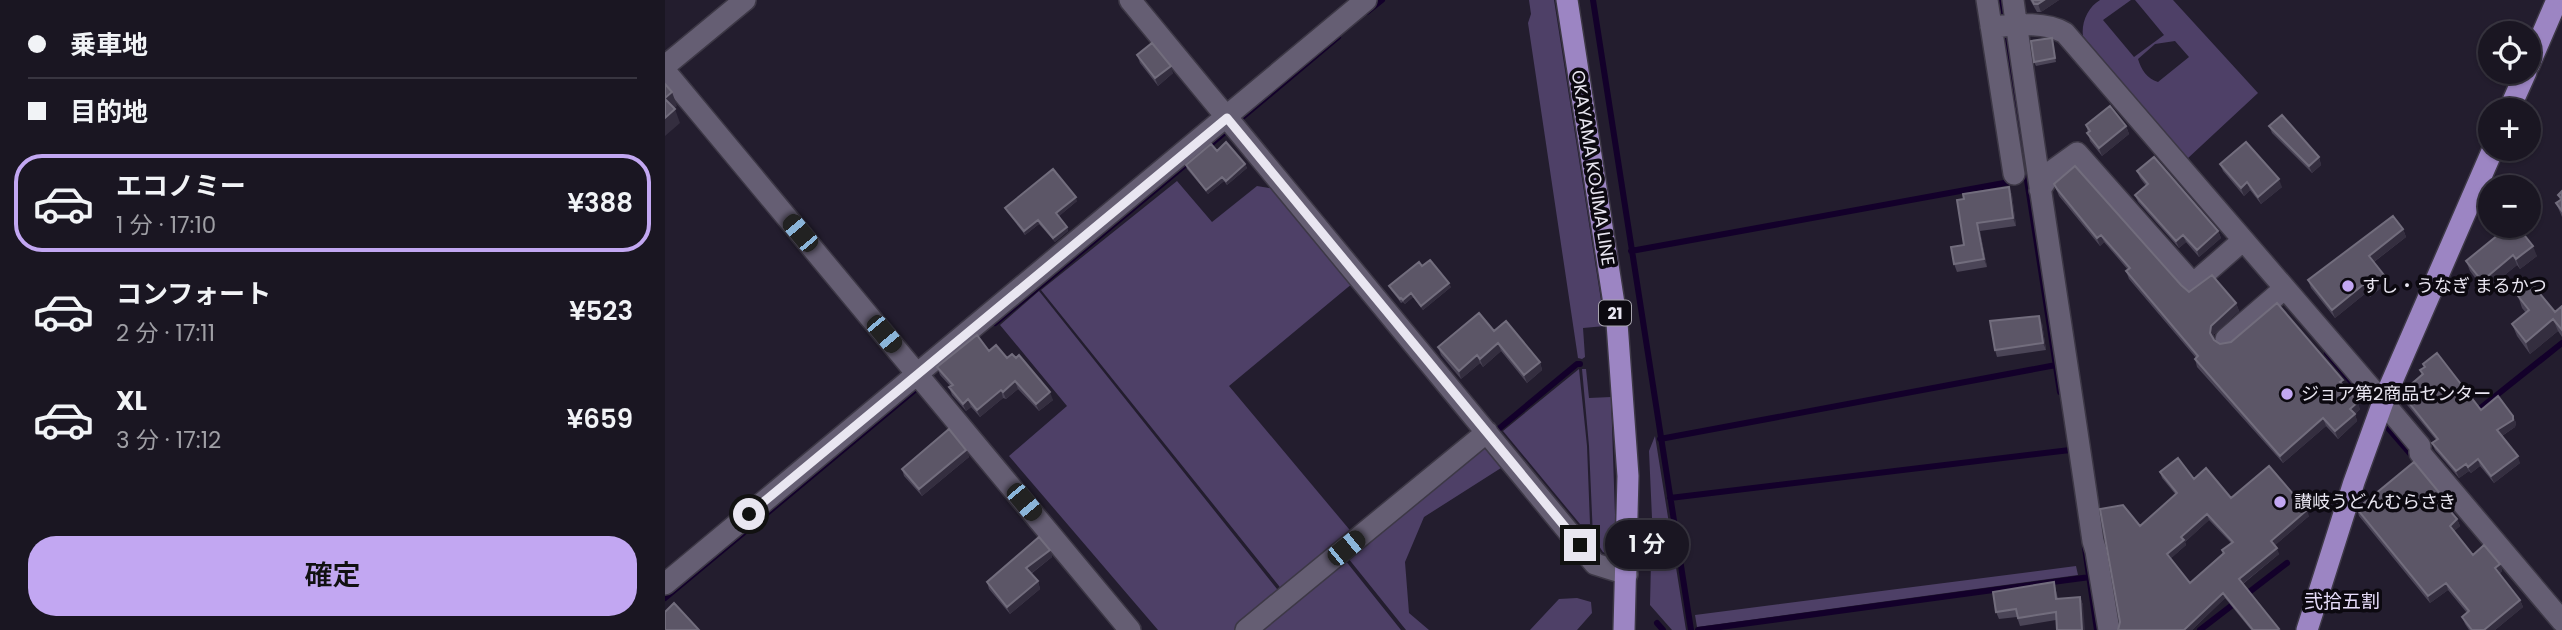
<!DOCTYPE html>
<html lang="ja">
<meta charset="utf-8">
<style>
:root{--surface:#1a1622;--page:#231f2a;--text:#f1f3f6;--muted:#9f9fa5;--line:#383540;--accent:#c2a7f2}
body{margin:0;font-family:Poppins,"Noto Sans JP",sans-serif;background:var(--page);color:var(--text);height:100vh;display:flex;flex-direction:column;font-size:26px;white-space:nowrap}
*{box-sizing:border-box;margin:0}
p{font-size:23px;color:var(--muted)}
.icon{flex:none;width:38px;height:38px;fill:none;stroke:currentColor;stroke-width:2;stroke-linecap:round;stroke-linejoin:round}
.map{position:relative;flex:1;overflow:hidden}
.sheet{display:flex;flex-direction:column;background:var(--surface);width:665px}
.sheet>*{flex:none}
.top-card{display:grid;align-content:center;height:154px;padding:0 28px;background:var(--surface)}
.tools{position:absolute;left:1813px;top:21px;display:grid;gap:14px}
.tools a{display:grid;place-items:center;width:63px;height:63px;border-radius:50%;background:var(--surface);box-shadow:0 2px 5px #0004,0 0 0 2px var(--line);font-size:35px}
.end{position:absolute;width:32px;height:32px;margin:-16px;border:9px solid #e9e6f1;background:#111;box-shadow:0 0 0 4px #111}
.from{border-radius:50%}
.bubble{position:absolute;height:49px;border-radius:24px;background:var(--surface);box-shadow:0 2px 5px #0004,0 0 0 2px var(--line);font-size:23px;font-weight:600;line-height:49px;text-align:center}
.car{position:absolute;width:21px;height:42px;margin:-21px -10px;border-radius:9px;box-shadow:0 0 5px 2px #0007;background:linear-gradient(#222 24%,#8ab4d8 0 40%,#222 0 76%,#8ab4d8 0 86%,#222 0)}
.top-card b{display:flex;align-items:center;gap:24px;height:66px;font-size:26px}
.top-card b+b{border-top:2px solid var(--line)}
.top-card i{width:18px;height:18px;background:var(--text)}
ul{padding:0;list-style:none}
li{display:flex;align-items:center;gap:21px;height:98px;margin:0 14px 10px;padding:0 14px;border:4px solid transparent;border-radius:28px}
li div{flex:1}
li b{display:block;font-size:26px}
li em{font-style:normal;font-weight:600}
li.selected{border-color:var(--accent)}
li>.icon{width:63px;height:63px;stroke-width:1.5}
.button{display:flex;gap:14px;margin-top:auto;padding:14px 28px}
.button a{flex:1;height:80px;border-radius:28px;background:var(--accent);color:#111;font-size:28px;font-weight:600;line-height:80px;text-align:center}
main{display:flex;flex:1;min-height:0}
.map>svg:first-child{display:block}
.green{fill:#4e4067;fill-rule:evenodd}
.lines{fill:none;stroke-linecap:round;stroke-linejoin:round}
.stream{stroke:#13002a;stroke-width:6}
.minor-casing{stroke:#3d3846;stroke-width:24}
.major-casing{stroke:#3d3846;stroke-width:24}
.minor{stroke:#655e73;stroke-width:21}
.major{stroke:#9c85c3;stroke-width:21}
.wall{fill:#4b4557;fill-rule:evenodd}
.shaded-wall{fill:#342e3f}
.building{fill:#5c5667;stroke:#726d7d;stroke-width:2;fill-rule:evenodd}
.route{stroke:#e9e6f1;stroke-width:9}
.poi-dot{fill:#c2a7f2;stroke:#0c0910;stroke-width:2.5}
.labels{text-anchor:middle;stroke-width:7;stroke-linejoin:round;paint-order:stroke}
.shield{fill:#0c0910;stroke:#a7a4ae;stroke-width:2}
.shield-label{font-size:16px;font-weight:bold;fill:#e9e6f1}
.street-label{font-size:18px;fill:#e9e6f1;stroke:#0c0910}
.poi-label{font-size:18px;fill:#e9e6f1;stroke:#0c0910;text-anchor:start}
.neighbourhood-label{font-size:19px;fill:#e7ddfa;stroke:#0c0910}
</style>
<main>
<section class="sheet">
<div class="top-card">
<b><i class="from"></i>乗車地</b>
<b><i></i>目的地</b>
</div>
<ul>
<li class="selected"><svg class="icon" aria-label="car" viewBox="0 0 24 24"><path d="M5 17H2v-5l4-1 3-4h7l3 4 3 1v5h-3M9 17h6M6 11h13"/><circle cx="7" cy="17" r="2"/><circle cx="17" cy="17" r="2"/></svg><div><b>エコノミー</b><p>1 分 · 17:10</p></div><em>¥388</em></li>
<li><svg class="icon" aria-label="car" viewBox="0 0 24 24"><path d="M5 17H2v-5l4-1 3-4h7l3 4 3 1v5h-3M9 17h6M6 11h13"/><circle cx="7" cy="17" r="2"/><circle cx="17" cy="17" r="2"/></svg><div><b>コンフォート</b><p>2 分 · 17:11</p></div><em>¥523</em></li>
<li><svg class="icon" aria-label="car" viewBox="0 0 24 24"><path d="M5 17H2v-5l4-1 3-4h7l3 4 3 1v5h-3M9 17h6M6 11h13"/><circle cx="7" cy="17" r="2"/><circle cx="17" cy="17" r="2"/></svg><div><b>XL</b><p>3 分 · 17:12</p></div><em>¥659</em></li>
</ul>
<div class="button"><a>確定</a></div>
</section>
<div class="map">
<svg width="1897" height="630" viewBox="0 0 1897 630">
<rect width="100%" height="100%" fill="#231d2e"/>
<path class="green" d="M864,0H889L940,326L918,328L920,357L917,359L913,358L863,23L866,14Z
M1435,0H1466L1438,20L1469,57L1499,35L1470,0H1508L1593,93L1522,159L1418,36C1416,23 1423,7 1435,0ZM1510,41L1524,57L1493,82C1482,79 1476,69 1473,59L1490,44Z
M512,181L547,222L592,186L610,189L688,283L564,386L689,535L618,591L376,290Z
M374,291L616,594L570,630H493L344,456L402,406L335,325Z
M914,369L922,446L925,524H915L838,431Z
M917,369H921L924,398L946,397L951,544L950,552L945,555L938,552L928,537L924,446Z
M990,436L1021,630H1007L985,605L987,518L984,451Z
M819,446L836,468L759,517L740,562L744,613L764,630H741L683,558Z
M680,560L736,630H597Z
M1411,566L1413,575L1032,627L1030,615Z
M912,598L926,602L927,613L912,630H865L894,599Z"/>
<g class="lines">
<path class="stream" d="M928,0L1026,630
M1334,0L1395,392
M702,12L717,0
M574,120L673,37
M540,149L560,132
M966,251L1350,181
M330,323L526,160
M1662,353L1702,400
M1808,414L1897,343
M1723,428L1749,458
M830,432L912,364H915
M995,439L1391,365
M1005,498L1405,450
M1420,548L1432,630
M0,598L251,389
M992,623L998,630
M1033,630L1425,577
M1535,630L1622,563"/>
<g class="minor-casing">
<path id="minor" d="M465,0L930,564L962,574
M1322,0L1349,174
M1348,0C1373,181 1402,360 1428,541L1431,551L1444,630
M1326,27C1349,25 1379,21 1400,33L1718,402L1755,446V453L1897,621
M0,66L80,0
M0,71L465,630
M1375,190L1387,171L1412,153L1528,284L1576,242
M1561,339L1620,288
M0,584L701,0
M581,630L822,432"/>
</g>
<g class="major-casing">
<path id="major" d="M902,0L952,323L963,476L959,630
M1864,65L1892,0
M1844,110L1861,72
M1642,630L1689,482L1718,402L1828,149"/>
</g>
<use href="#minor" class="minor"/>
<use href="#major" class="major"/>
</g>
<path class="wall" d="M1365,0H1394L1376,12H1372Z
M1387,38L1391,62L1371,66L1369,62Z
M472,55L508,73L493,86L475,63Z
M1421,125L1461,126L1464,134L1437,156L1425,141Z
M1604,126L1654,157L1656,165L1647,173L1607,133Z
M552,151L580,164L582,168L562,185L559,181L543,194L522,169L521,165Z
M1555,164L1617,187L1596,204L1585,190L1579,196L1558,171Z
M1472,171L1553,231L1556,238L1534,257L1521,242L1514,248L1473,202L1470,195L1481,186L1475,178Z
M1389,184L1524,292L1571,303L1574,311L1549,334V340L1555,344L1681,388L1695,409L1690,414L1692,421L1673,439L1661,426L1618,463L1532,367L1530,359L1531,358L1464,279L1461,271L1463,270L1439,242L1435,246L1394,196Z
M1344,187L1347,195L1351,226L1315,231L1322,267L1292,272L1289,264L1299,245V199Z
M1897,191V217L1891,203L1895,200L1893,195Z
M412,201L394,216L402,227L403,231L390,242L374,224L360,235L342,212L340,208Z
M1844,226L1872,256L1855,269L1852,265L1820,291L1805,271L1801,261Z
M1738,229L1741,237L1709,262L1719,275L1722,283L1705,297L1702,292L1670,318L1646,288L1643,280Z
M757,266L786,287L758,310L748,297L740,304L738,302L736,303L726,290L724,286Z
M1853,296L1890,312L1897,306V337L1893,331L1865,354L1852,336L1847,324L1861,313L1857,308Z
M1377,323L1381,350L1332,357L1330,350Z
M829,331L875,362L877,370L862,383L836,351L818,367L815,363L796,379L776,355L773,347Z
M342,358L388,400L374,411L353,389L341,399L338,398L315,417L306,407L301,411L287,395L284,387H286L275,375L272,367Z
M1758,364L1816,410L1848,416L1851,423L1850,427L1837,436L1855,463L1829,483L1815,466L1806,473L1804,471L1794,478L1770,450L1767,443L1771,440L1738,400L1736,393L1757,375L1755,370L1759,368Z
M301,450L304,457L257,496L239,476L237,469Z
M1495,472L1529,479L1566,498L1644,516L1609,546L1614,554L1578,584L1614,630H1586L1560,598L1527,630H1453L1475,526L1511,495L1497,478ZM1544,520L1566,543L1557,550L1558,554L1525,583L1505,559L1521,545L1520,542Z
M1692,509H1784L1792,519L1795,526L1789,531L1808,555L1835,564L1837,571L1834,574L1855,600L1858,607L1830,630H1804L1800,624L1797,617L1802,613L1783,590L1765,603L1694,516Z
M385,550L387,557L366,574L373,581L375,589L345,614L324,589L322,582Z
M1389,582L1393,599L1415,597L1418,605L1391,620L1355,626L1352,617L1334,619L1331,612Z"/>
<path class="shaded-wall" d="M1379,0H1394L1376,12L1373,4Z
M506,66L508,73L493,86L490,78Z
M7,92L12,106L5,112L0,98Z
M10,109L15,123L0,136V118Z
M1461,126L1464,134L1437,156L1434,148Z
M1654,157L1656,165L1647,173L1644,166Z
M580,164L582,168L562,185L561,181Z
M557,177L559,181L543,194L541,190Z
M1614,179L1617,187L1596,204L1593,197Z
M1582,182L1585,190L1579,196L1576,188Z
M1344,187L1347,195L1351,226L1348,218Z
M411,197L412,201L393,217L391,213Z
M373,220L374,224L360,235L359,231Z
M1312,223L1315,231L1322,267L1319,259Z
M402,227L403,231L390,242L388,238Z
M1738,229L1741,237L1706,264L1704,256Z
M1553,231L1556,238L1534,257L1532,250Z
M1436,235L1439,242L1435,246L1432,238Z
M1518,235L1521,242L1514,248L1511,241Z
M1868,246L1872,256L1855,269L1851,259Z
M1848,255L1852,265L1820,291L1817,281Z
M1719,275L1722,283L1705,297L1702,289Z
M784,283L786,287L758,310L756,306Z
M1699,284L1702,292L1670,318L1667,310Z
M746,293L748,297L740,304L738,300Z
M1571,303L1574,311L1549,334L1548,341L1545,333L1546,326Z
M1374,316L1377,323L1381,350L1378,343Z
M1888,319L1893,331L1865,354L1861,342Z
M833,343L836,351L818,367L815,359Z
M812,355L815,363L796,379L794,371Z
M875,362L877,370L862,383L859,375Z
M350,381L353,389L341,399L338,392Z
M336,390L338,398L315,417L312,410Z
M385,392L388,400L374,411L371,404Z
M303,399L306,407L301,411L298,404Z
M1693,402L1695,409L1690,414L1692,421L1673,439L1670,431L1685,409Z
M1848,416L1851,423L1850,427L1835,437L1832,430Z
M1658,418L1661,426L1618,463L1615,456Z
M301,450L304,457L257,496L254,489Z
M1853,456L1855,463L1829,483L1826,476Z
M1813,459L1815,466L1806,473L1803,467Z
M1801,464L1804,471L1794,478L1791,471Z
M1642,510L1644,516L1608,547L1606,541Z
M1542,514L1544,520L1520,542L1521,545L1504,560L1502,554L1516,537Z
M1792,519L1795,526L1787,533L1785,526Z
M1612,548L1614,554L1576,585L1574,579Z
M385,550L387,557L364,575L361,568Z
M1835,564L1837,571L1832,575L1830,568Z
M373,581L375,589L345,614L342,607Z
M1781,583L1783,590L1765,603L1763,596Z
M1558,593L1560,598L1527,630H1519Z
M1415,597L1418,605L1420,630H1417Z
M1855,600L1858,607L1830,630H1819Z"/>
<path class="building" d="M1367,0H1379L1373,4H1369Z
M1387,38L1390,58L1369,62L1366,41Z
M487,43L506,66L490,78L472,55Z
M0,84L7,92L0,98Z
M0,99L10,109L0,118Z
M1445,106L1461,126L1434,148L1422,133L1425,131L1421,125Z
M1617,115L1654,157L1644,166L1604,126Z
M561,142L580,164L561,181L557,177L541,190L521,165L546,144L552,151Z
M1581,142L1614,179L1593,197L1582,182L1576,188L1555,164Z
M1489,157L1553,231L1532,250L1518,235L1511,241L1470,195L1483,184L1472,171Z
M1410,166L1516,285L1524,292L1547,275L1571,303L1546,326L1545,333L1549,340L1555,344L1566,342L1612,303L1678,380L1675,382L1693,402L1685,409L1690,414L1670,431L1658,418L1615,456L1530,359L1533,356L1461,271L1465,268L1436,235L1432,238L1392,189L1389,184Z
M388,169L411,197L391,213L402,227L388,238L373,220L359,231L340,208Z
M1344,187L1348,218L1312,223L1319,259L1289,264L1286,247L1299,245L1292,200L1299,199L1298,194Z
M1897,191V211L1891,203L1897,199L1893,195Z
M1728,216L1738,229L1704,256L1719,275L1702,289L1699,284L1667,310L1643,280Z
M1844,226H1852L1868,246L1851,259L1848,255L1817,281L1801,261Z
M765,260L784,283L756,306L746,293L738,300L736,298L735,299L724,286L754,262L757,266Z
M1867,284L1890,312L1897,306V330L1888,319L1861,342L1847,324L1864,310L1853,296Z
M814,313L829,331L841,321L875,362L859,375L833,343L815,359L812,355L794,371L773,347Z
M1374,316L1378,343L1330,350L1325,321Z
M312,335L324,351L331,345L342,358L347,354L351,358L354,355L385,392L371,404L350,381L338,392L336,390L312,410L303,399L298,404L284,387L288,385L272,367Z
M1772,353L1816,410L1833,396L1848,416V420L1832,430L1853,456L1826,476L1813,459L1803,467L1801,464L1791,471L1767,443L1773,439L1736,393L1758,374L1755,370L1760,367L1758,364Z
M284,429L301,450L254,489L237,469Z
M1513,458L1529,479L1541,468L1566,498L1604,466L1642,510L1606,541L1612,548L1574,579L1614,629L1612,630H1588L1558,593L1519,630H1453L1455,622L1435,509L1458,505L1475,526L1512,493L1495,472ZM1542,514L1568,542L1557,550L1559,553L1525,583L1502,554L1519,540L1516,537Z
M1749,462L1782,502L1779,504L1792,519L1785,526L1808,555L1819,545L1835,564L1830,568L1855,600L1819,630H1807L1797,617L1804,611L1781,583L1763,596L1692,509Z
M374,537L385,550L361,568L373,581L342,607L322,582Z
M1389,582L1391,599L1415,597L1417,630H1392L1391,612L1353,618L1351,609L1331,612L1328,592Z
M9,603L34,630H0V612Z"/>
<g class="lines">
<path class="route" d="M84,514L562,118L915,545"/>
</g>
<g class="poi-dot">
<circle cx="1683" cy="286" r="7"/>
<circle cx="1622" cy="394" r="7"/>
<circle cx="1615" cy="502" r="7"/>
</g>
<g class="labels">
<rect class="shield" x="934" y="300.5" width="32" height="25" rx="5"/>
<g class="shield-label">
<text x="950" y="319">21</text>
</g>
<g class="street-label">
<text transform="translate(928 168) rotate(81)" y="6">OKAYAMA KOJIMA LINE</text>
</g>
<g class="poi-label">
<text x="1697" y="292">すし・うなぎ まるかつ</text>
<text x="1636" y="400">ジョア第2商品センター</text>
<text x="1629" y="508">讃岐うどんむらさき</text>
</g>
<g class="neighbourhood-label">
<text x="1677" y="608">弐拾五割</text>
</g>
</g>
</svg>
<div class="tools">
<a><svg class="icon" aria-label="locate" viewBox="0 0 24 24"><circle cx="12" cy="12" r="6"/><path d="M12 2v4M12 18v4M2 12h4M18 12h4"/></svg></a>
<a>+</a>
<a>−</a>
</div>
<i class="end from" style="left:84px;top:514px"></i>
<i class="end" style="left:915px;top:545px"></i>
<div class="bubble" style="left:940px;top:520px;width:84px">1 分</div>
<i class="car" style="left:135px;top:233px;rotate:320deg"></i>
<i class="car" style="left:219px;top:334px;rotate:140deg"></i>
<i class="car" style="left:359px;top:502px;rotate:140deg"></i>
<i class="car" style="left:681px;top:548px;rotate:51deg"></i>
</div>
</main>
